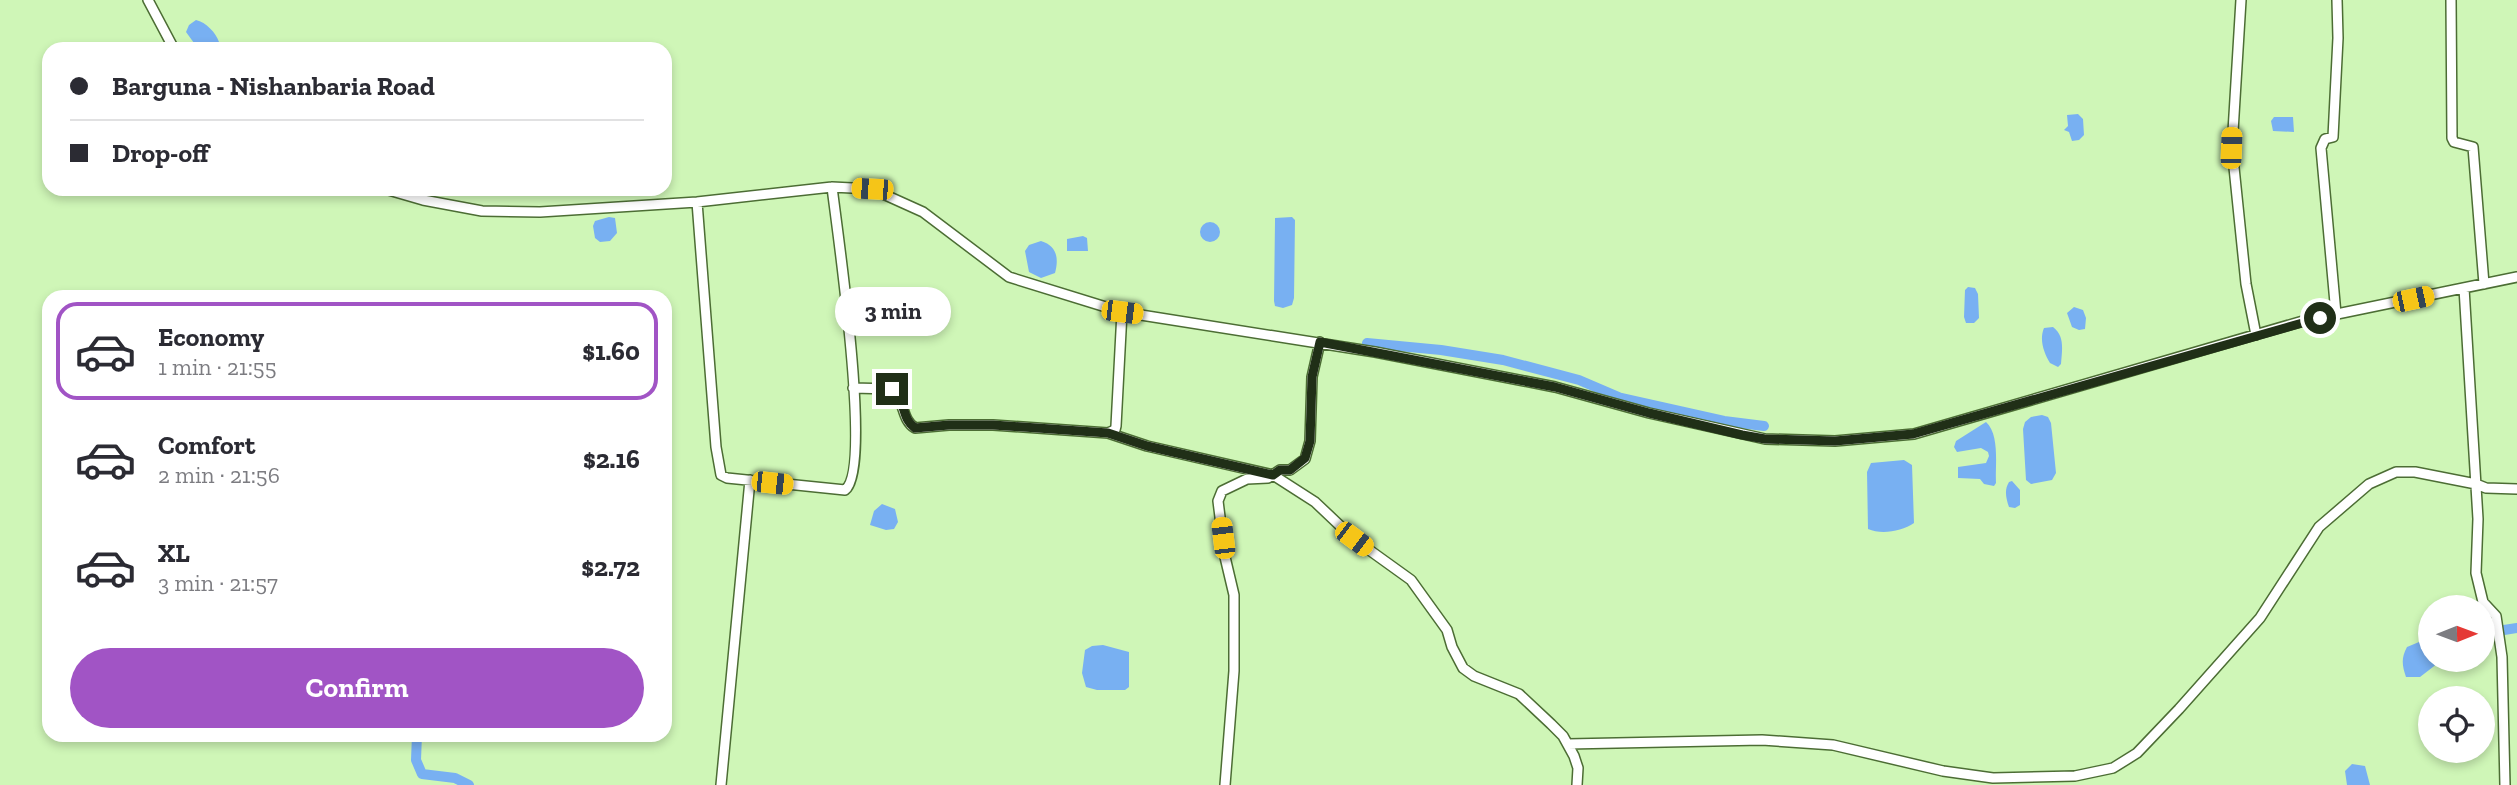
<!DOCTYPE html>
<meta charset="utf-8">
<style>
:root{--surface:#fff;--page:#f2f2f3;--text:#2b2b33;--muted:#7c7c81;--line:#e1e1e2;--accent:#a154c5}
body{margin:0;font-family:"Zilla Slab",serif;background:var(--page);color:var(--text);height:100vh;display:flex;flex-direction:column;font-size:26px;white-space:nowrap}
*{box-sizing:border-box;margin:0}
p{font-size:23px;color:var(--muted)}
.icon{flex:none;width:38px;height:38px;fill:none;stroke:currentColor;stroke-width:2;stroke-linecap:round;stroke-linejoin:round}
.map{position:relative;flex:1;overflow:hidden}
.panel{position:absolute;left:42px;top:290px;width:630px;height:452px;display:flex;flex-direction:column;background:var(--surface);border-radius:21px;box-shadow:0 4px 10px #0003}
.panel>*{flex:none}
.top-card{position:absolute;left:42px;top:42px;width:630px;height:154px;border-radius:21px;box-shadow:0 4px 10px #0003;display:grid;align-content:center;height:154px;padding:0 28px;background:var(--surface)}
.needle{width:46px;rotate:89deg}
.buttons{position:absolute;left:2418px;top:595px;display:grid;gap:14px}
.buttons a{display:grid;place-items:center;width:77px;height:77px;border-radius:50%;background:var(--surface);box-shadow:0 4px 10px #0003;font-size:35px}
.end{position:absolute;width:32px;height:32px;margin:-16px;border:9px solid #202f17;background:#fff;box-shadow:0 0 0 4px #fff}
.from{border-radius:50%}
.bubble{position:absolute;height:49px;border-radius:24px;background:var(--surface);box-shadow:0 4px 10px #0003;font-size:23px;font-weight:700;line-height:49px;text-align:center}
.car{position:absolute;width:21px;height:42px;margin:-21px -10px;border-radius:9px;box-shadow:0 0 5px 2px #0007;background:linear-gradient(#f5c518 24%,#345 0 40%,#f5c518 0 76%,#345 0 86%,#f5c518 0)}
.top-card b{display:flex;align-items:center;gap:24px;height:66px;font-size:26px}
.top-card b+b{border-top:2px solid var(--line)}
.top-card i{width:18px;height:18px;background:var(--text)}
ul{padding:12px 0 0;list-style:none}
li{display:flex;align-items:center;gap:21px;height:98px;margin:0 14px 10px;padding:0 14px;border:4px solid transparent;border-radius:21px}
li div{flex:1}
li b{display:block;font-size:26px}
li em{font-style:normal;font-weight:700}
li.current{border-color:var(--accent)}
li>.icon{width:63px;height:63px;stroke-width:1.5}
.button{display:flex;gap:14px;margin-top:auto;padding:14px 28px}
.button a{flex:1;height:80px;border-radius:42px;background:var(--accent);color:#fff;font-size:28px;font-weight:700;line-height:80px;text-align:center}
.map>svg:first-child{display:block}
.water{fill:#78b0f2}
.lines{fill:none;stroke-linecap:round;stroke-linejoin:round}
.canal{stroke:#78b0f2;stroke-width:10}
.minor-casing{stroke:#4c6d34;stroke-width:12}
.minor{stroke:#fff;stroke-width:9}
.route{stroke:#202f17;stroke-width:9}
</style>
<div class="map">
<svg width="2517" height="785" viewBox="0 0 2517 785">
<rect width="100%" height="100%" fill="#cff6b7"/>
<path class="water" d="M196,20C206,22 216,33 219,42L202,48L194,43L186,32L189,25Z
M2078,114L2083,119L2084,135L2079,140L2072,141L2069,132L2064,130L2068,126L2067,115Z
M2274,117H2293L2294,132L2273,131L2271,121Z
M609,217L615,218L617,233L610,241L600,242L595,238L593,226L595,221Z
M1292,217L1295,220L1294,298L1292,305L1283,308L1275,306L1274,301L1275,222V218Z
M1200 232a10 10 0 1 1 20 0a10 10 0 1 1-20 0Z
M1083,236L1087,238L1088,251H1067V239Z
M1041,241C1057,246 1059,258 1055,273L1041,278L1029,272L1025,251L1029,245Z
M1968,287L1975,288L1978,294L1979,318L1974,323H1966L1964,317L1965,290Z
M2074,307L2083,310L2086,318L2085,329L2079,330L2072,327L2067,313Z
M2053,327C2065,336 2062,350 2061,364L2058,367L2050,363C2044,353 2039,340 2044,328Z
M2042,415L2048,417L2051,423L2056,473L2052,480L2031,484L2026,480L2023,429L2025,422L2031,417Z
M1986,422C2000,435 1995,465 1996,483L1994,486L1984,484L1980,479L1958,478V467L1986,463L1989,456L1988,452L1981,448L1957,452L1954,447L1956,441Z
M1904,460L1912,465L1914,523C1902,531 1882,535 1868,529L1867,472L1871,463Z
M2012,481L2020,490V505L2015,508L2009,507C2006,498 2004,490 2009,482Z
M882,504L895,509L898,522L894,529L886,530L870,525L874,511Z
M2431,637V660H2442L2420,677H2406C2402,665 2401,658 2407,647Z
M1103,645L1129,652V687L1125,690H1097L1086,687L1082,673L1085,650L1092,646Z
M2352,764L2365,766L2370,785H2347L2345,771Z"/>
<g class="lines">
<path class="canal" d="M1367,343L1441,350L1503,360L1579,380L1621,398L1724,421L1764,426
M2504,630L2517,628
M417,735L416,760L422,774L455,778L469,785"/>
<g class="minor-casing">
<path id="minor" d="M148,0L174,49
M2241,0L2232,148L2246,284L2256,335
M2451,0L2452,138L2454,142L2473,147L2484,284
M385,189L423,200L482,211L540,212L697,202L832,187L872,189L923,212L1009,277L1122,312L1375,352L1555,387L1649,413L1765,439L1835,441L1914,434L2303,321L2517,277
M697,202L716,447L721,475L727,478L845,490C873,469 837,230 832,187
M2464,288L2478,519L2476,573L2483,602L2496,616L2502,657L2505,785
M2336,314L2321,148L2325,139L2333,137L2338,38L2337,0
M853,388L892,389C906,403 901,419 915,428L949,425H993L1108,433L1115,430L1116,426L1122,312
M1108,433L1147,446L1273,475L1315,502L1354,539L1411,580L1447,630L1452,647L1463,668L1474,676L1519,694L1551,724L1563,736L1574,756L1578,768L1577,785
M1568,744L1762,740L1833,745L1943,771L1993,778L2075,776L2113,768L2137,753L2179,709L2260,618L2319,527L2369,484L2396,472H2415L2476,484L2486,488L2517,489
M721,785L750,480
M1225,785L1234,671V595L1225,557L1218,501L1222,491L1247,479L1268,478L1280,470H1290L1305,459L1310,441L1312,377L1320,342"/>
</g>
<use href="#minor" class="minor"/>
</g>
<g class="lines">
<path class="route" d="M892,389C907,403 901,418 915,428L949,425H993L1108,433L1147,446L1273,475L1280,470H1290L1305,458L1310,441L1312,377L1320,342L1555,387L1649,413L1742,435L1765,439L1835,441L1913,434L2320,318"/>
</g>
</svg>
<div class="buttons">
<a><svg class="needle" viewBox="-14 -14 28 28"><path d="M0-13l5 13h-10z" fill="#e53935"/><path d="M0 13l5-13h-10z" fill="#7c7c81"/></svg></a>
<a><svg class="icon" aria-label="locate" viewBox="0 0 24 24"><circle cx="12" cy="12" r="6"/><path d="M12 2v4M12 18v4M2 12h4M18 12h4"/></svg></a>
</div>
<i class="end from" style="left:2320px;top:318px"></i>
<i class="end" style="left:892px;top:389px"></i>
<div class="bubble" style="left:835px;top:287px;width:116px">3 min</div>
<i class="car" style="left:2231px;top:148px;rotate:2deg"></i>
<i class="car" style="left:872px;top:189px;rotate:273deg"></i>
<i class="car" style="left:2413px;top:299px;rotate:78deg"></i>
<i class="car" style="left:1122px;top:312px;rotate:97deg"></i>
<i class="car" style="left:772px;top:483px;rotate:96deg"></i>
<i class="car" style="left:1223px;top:538px;rotate:353deg"></i>
<i class="car" style="left:1354px;top:539px;rotate:127deg"></i>
<div class="top-card">
<b><i class="from"></i>Barguna - Nishanbaria Road</b>
<b><i></i>Drop-off</b>
</div>
<section class="panel">
<ul>
<li class="current"><svg class="icon" aria-label="car" viewBox="0 0 24 24"><path d="M5 17H2v-5l4-1 3-4h7l3 4 3 1v5h-3M9 17h6M6 11h13"/><circle cx="7" cy="17" r="2"/><circle cx="17" cy="17" r="2"/></svg><div><b>Economy</b><p>1 min · 21:55</p></div><em>$1.60</em></li>
<li><svg class="icon" aria-label="car" viewBox="0 0 24 24"><path d="M5 17H2v-5l4-1 3-4h7l3 4 3 1v5h-3M9 17h6M6 11h13"/><circle cx="7" cy="17" r="2"/><circle cx="17" cy="17" r="2"/></svg><div><b>Comfort</b><p>2 min · 21:56</p></div><em>$2.16</em></li>
<li><svg class="icon" aria-label="car" viewBox="0 0 24 24"><path d="M5 17H2v-5l4-1 3-4h7l3 4 3 1v5h-3M9 17h6M6 11h13"/><circle cx="7" cy="17" r="2"/><circle cx="17" cy="17" r="2"/></svg><div><b>XL</b><p>3 min · 21:57</p></div><em>$2.72</em></li>
</ul>
<div class="button"><a>Confirm</a></div>
</section>
</div>
